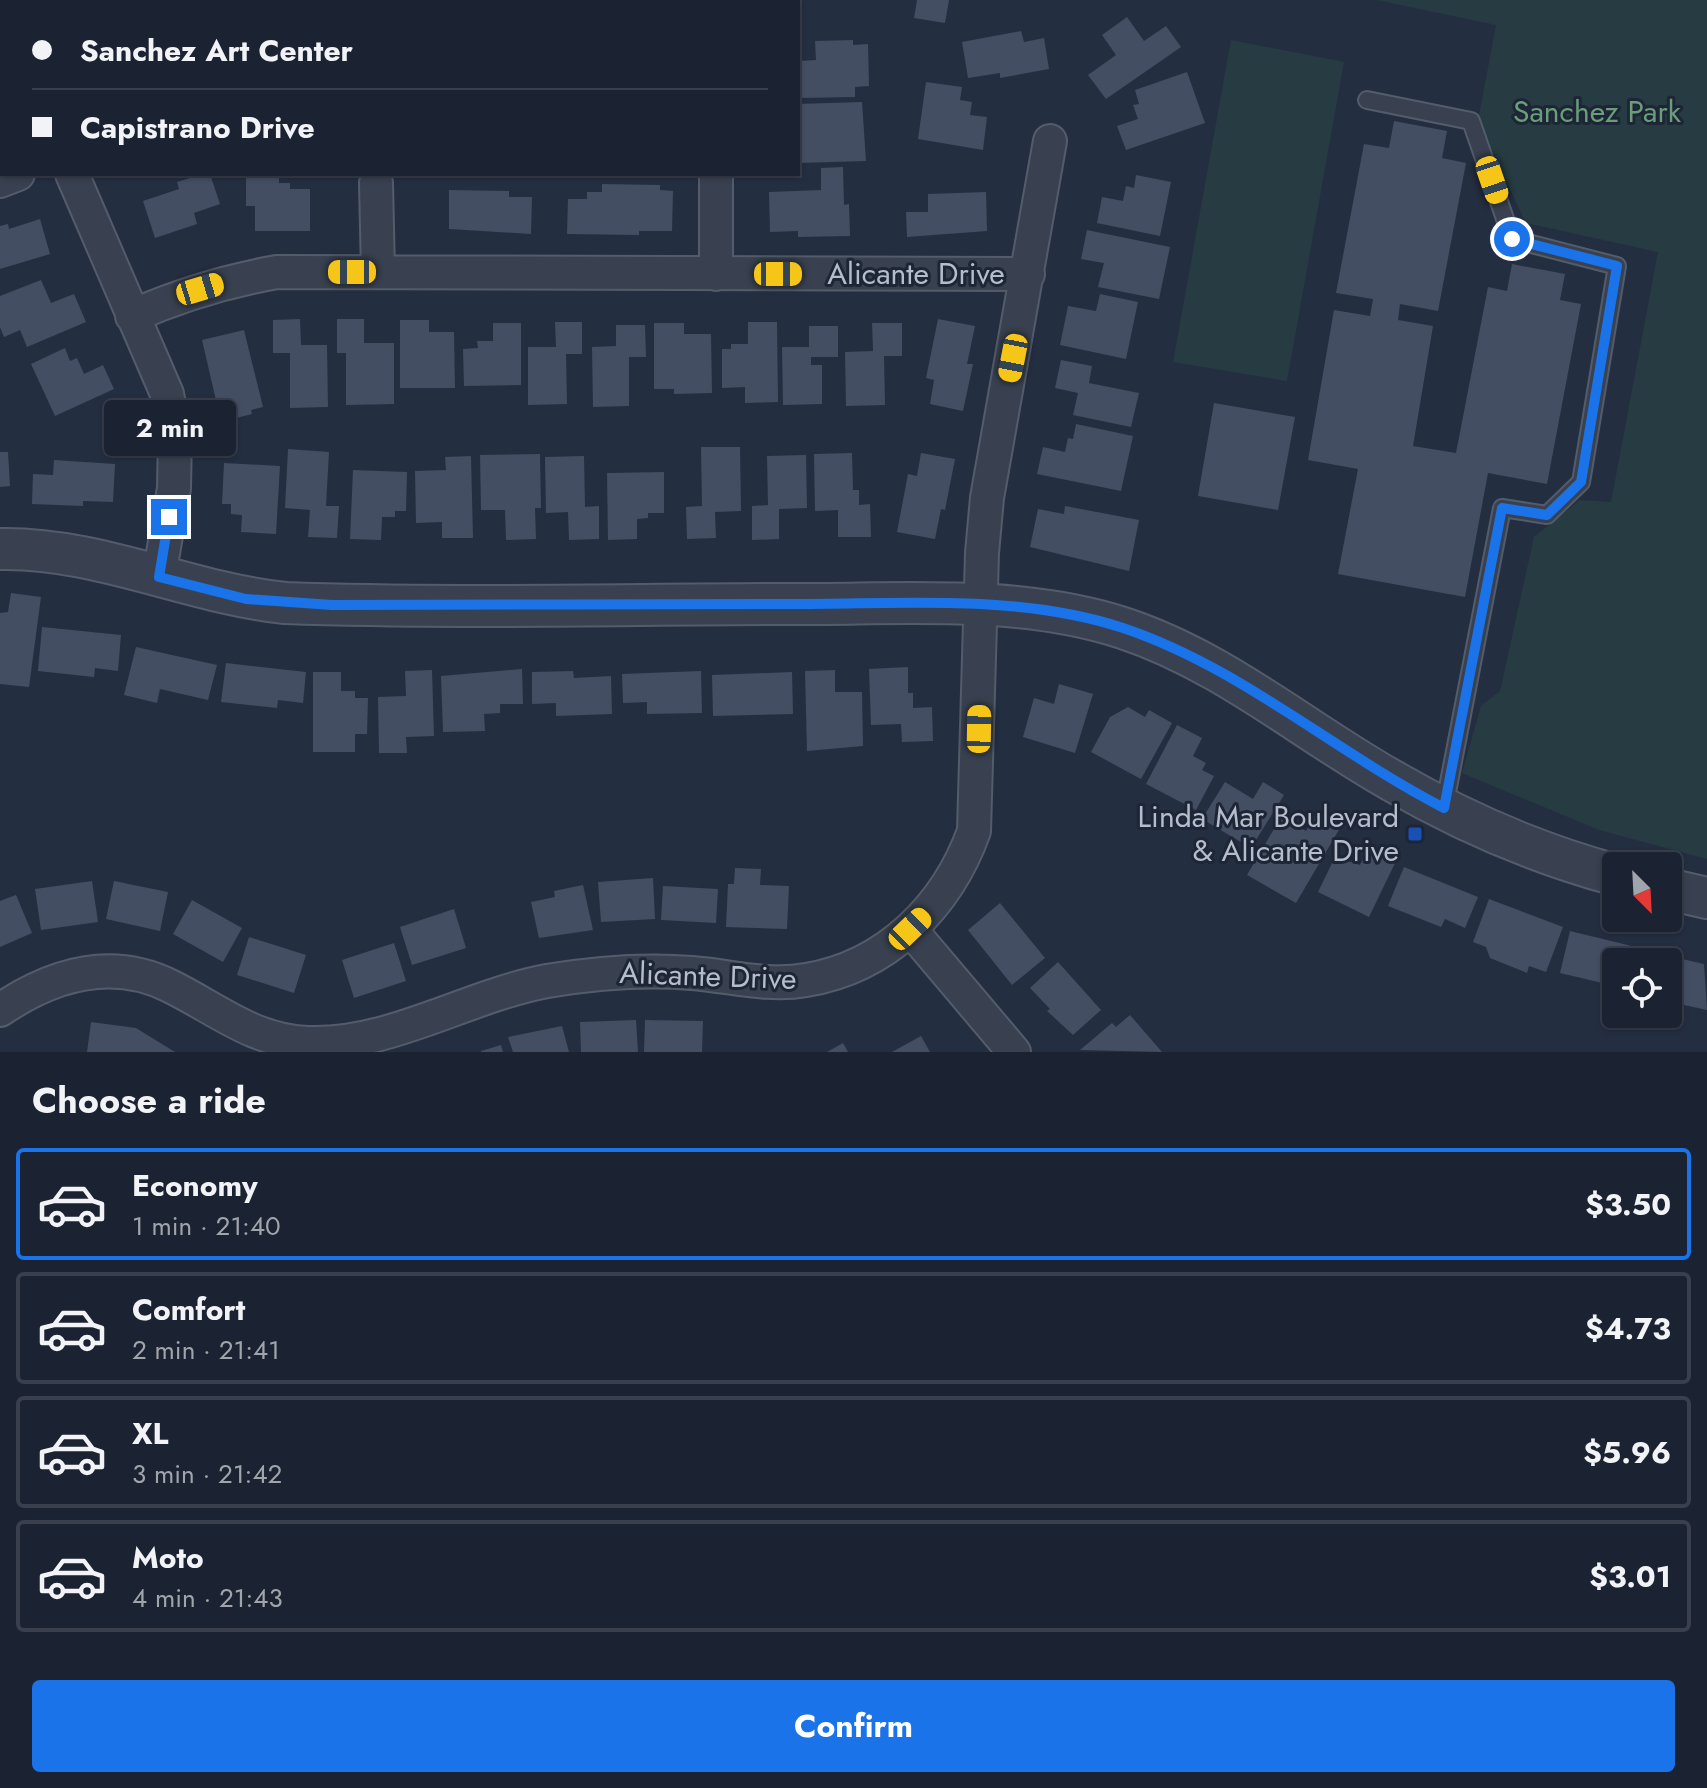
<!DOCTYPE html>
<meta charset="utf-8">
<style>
:root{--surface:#1b2231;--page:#242a39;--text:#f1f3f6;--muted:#a0a4ab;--line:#393f4d;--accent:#1a73e8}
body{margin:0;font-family:Jost,sans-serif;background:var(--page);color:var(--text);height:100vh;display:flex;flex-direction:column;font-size:30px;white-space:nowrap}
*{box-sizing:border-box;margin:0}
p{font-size:26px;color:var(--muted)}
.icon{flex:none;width:44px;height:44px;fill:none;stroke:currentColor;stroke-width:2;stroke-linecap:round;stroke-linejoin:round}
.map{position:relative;height:1052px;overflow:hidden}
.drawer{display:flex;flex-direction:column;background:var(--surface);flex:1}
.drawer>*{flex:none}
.hud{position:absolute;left:0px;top:0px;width:800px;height:176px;box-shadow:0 2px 6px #0004,0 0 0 2px var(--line);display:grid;align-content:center;height:176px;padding:0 32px;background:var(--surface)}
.needle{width:52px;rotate:156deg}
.controls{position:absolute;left:1602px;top:852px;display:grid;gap:16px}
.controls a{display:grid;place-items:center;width:80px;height:80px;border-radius:8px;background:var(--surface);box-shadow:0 2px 6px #0004,0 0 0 2px var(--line);font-size:40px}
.end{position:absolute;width:36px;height:36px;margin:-18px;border:10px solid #1a73e8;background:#fff;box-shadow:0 0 0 4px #fff}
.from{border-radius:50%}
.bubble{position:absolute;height:56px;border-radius:8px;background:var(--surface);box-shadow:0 2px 6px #0004,0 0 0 2px var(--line);font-size:26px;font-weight:700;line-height:56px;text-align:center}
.car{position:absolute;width:24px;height:48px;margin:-24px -12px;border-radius:10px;box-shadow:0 0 6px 2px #0007;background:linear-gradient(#f5c518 24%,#345 0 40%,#f5c518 0 76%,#345 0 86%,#f5c518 0)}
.hud b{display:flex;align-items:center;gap:28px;height:76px;font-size:30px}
.hud b+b{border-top:2px solid var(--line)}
.hud i{width:20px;height:20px;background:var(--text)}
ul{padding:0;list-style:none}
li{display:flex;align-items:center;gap:24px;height:112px;margin:0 16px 12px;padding:0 16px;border:4px solid var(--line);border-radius:8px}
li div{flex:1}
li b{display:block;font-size:30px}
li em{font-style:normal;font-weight:700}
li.active{border-color:var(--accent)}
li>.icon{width:72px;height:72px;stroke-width:1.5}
h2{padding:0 32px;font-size:36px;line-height:96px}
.cta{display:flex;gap:16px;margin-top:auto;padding:16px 32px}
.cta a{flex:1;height:92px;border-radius:8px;background:var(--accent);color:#fff;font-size:32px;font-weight:700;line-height:92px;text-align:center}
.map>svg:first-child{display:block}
.green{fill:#263c42}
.building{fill:#434e63}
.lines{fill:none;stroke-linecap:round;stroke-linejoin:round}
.service-casing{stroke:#535c6b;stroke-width:20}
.minor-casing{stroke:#535c6b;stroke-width:36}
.tertiary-casing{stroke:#535c6b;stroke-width:44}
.service{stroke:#394150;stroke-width:16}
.minor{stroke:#394150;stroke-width:32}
.tertiary{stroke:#394150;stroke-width:40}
.route{stroke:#1a73e8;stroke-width:10}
.transit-dot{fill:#1a4fb4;stroke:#1d2636;stroke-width:3}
.labels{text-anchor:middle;stroke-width:6;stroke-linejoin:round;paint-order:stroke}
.park-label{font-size:30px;fill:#6b9d7a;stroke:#1d2636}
.street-label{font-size:30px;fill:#b5bccb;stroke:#1d2636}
.poi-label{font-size:30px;fill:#b5bccb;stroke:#1d2636;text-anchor:end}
</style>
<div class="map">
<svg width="1707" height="1052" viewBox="0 0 1707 1052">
<rect width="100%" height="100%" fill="#242e41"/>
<path class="green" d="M1377,0H1707V859L1599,830L1462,773L1481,706L1500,691L1534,537L1580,500L1611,502L1658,252L1526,223L1478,121L1496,25Z
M1231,40L1344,62L1287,381L1173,362Z"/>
<path class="building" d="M917,0H949L945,23L914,18Z
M1127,17L1144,41L1166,26L1181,47L1106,99L1088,75L1116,55L1102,35Z
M1021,31L1024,42L1044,38L1049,69L1000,78V73L968,78L962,42Z
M853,40V45L868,44L869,86L855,87V97L798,98V61L816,60L815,41Z
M1187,72L1205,123L1126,150L1117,126L1138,119L1133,105L1139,104L1135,90Z
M926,82L962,87L960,100L972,102L970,115L987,117L983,150L918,139Z
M862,102L866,161L798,163V104Z
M1394,121L1447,131L1442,158L1466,163L1438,311L1400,304L1398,320L1433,326L1413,446L1456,453L1488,287L1507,291L1512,264L1565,274L1560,300L1581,304L1547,484L1488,473L1465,597L1338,574L1358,469L1308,460L1334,310L1370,316L1373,299L1336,293L1364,144L1389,148Z
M843,167L844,205L849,204L850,236L798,237V231L770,232L769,192L821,190V168Z
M203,174H210L220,204L194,213L197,224L155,238L143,201L179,189L177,182Z
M246,174H279V183H290V189H310V231H255V206H246Z
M1136,175L1171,182L1160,236L1097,223L1102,197L1123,201L1126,186L1134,188Z
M602,184L660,185V190L673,191L672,231H639V235L567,234L568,199H587V192H602Z
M449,190L509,191V197H532L531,234L449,229Z
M986,192L987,231L907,237L906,212H928V194Z
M40,219L50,254L0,269V226L8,224L9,229Z
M1087,230L1170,247L1159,299L1098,287L1104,263L1081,259Z
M41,280L51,303L74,294L86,322L27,347L20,330L4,337L0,327V296Z
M1100,294L1138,302L1126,359L1060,345L1068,306L1096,311Z
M300,319L301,345H327L328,407L290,408V353H273V320Z
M337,319H364V343H394V404L346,405V353H337Z
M938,319L975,326L967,364H973L963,411L930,404L934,380L926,378Z
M400,320H429V332H454L455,388H400Z
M555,322H582V354H566L567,404L528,405V347H556Z
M748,322H777L778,402L745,403V387L722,388V349H731V344H748Z
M493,323H521V385L464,386L463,349L478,348L477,341H493Z
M654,323H684V334H711L712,393L674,394V389H654Z
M872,323H902V356H884L885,405L846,406L845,352L873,351Z
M616,325H645L646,357H629V406L593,407L592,347L616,346Z
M809,326H838V357H811V365H822V404L783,405L782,347H809Z
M244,330L263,407L251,410L252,414L221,422L202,340Z
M65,348L70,361L77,358L84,374L103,365L114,389L55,416L31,364Z
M1061,360L1092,366L1089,383L1139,393L1131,427L1073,415L1078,393L1055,388Z
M1214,403L1295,417L1278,510L1198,496Z
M1076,424L1133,436L1121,491L1037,474L1043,447L1065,452L1068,438L1073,439Z
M701,447H740L741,511L715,512L716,538L687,539L686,507L702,506Z
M288,449L329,452L326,506H339L337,538L308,537L310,510L285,508Z
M0,452H8L10,486L0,487Z
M852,453L853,490H859V505L870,504L871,537H838V510L815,511L814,454Z
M921,453L955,459L945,510L941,509L935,539L897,532L908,474L917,476Z
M540,454L541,508H535L536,539L506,540L505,510H481L480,455Z
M806,455L807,508L779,509V539L752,540V506L768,505L767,456Z
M471,456L473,538H442V522L416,523L415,471L446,470L445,457Z
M584,456L585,507L599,506V539L569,540L568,512L546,513L545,457Z
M54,460L115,464L113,502L83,501V506L32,504L33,474L53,475Z
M224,463L280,466L276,534L241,532L242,515L231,514V504H222Z
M353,470L407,472L406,511H395V517H382L381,540L350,539Z
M664,472V513H648V518L637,519V539L608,540L607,473Z
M1065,506L1139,520L1129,571L1030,547L1038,509L1064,514Z
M11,593L41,597L29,687L0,684V613L8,612Z
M42,627L121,635L118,671L95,668L94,677L38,671Z
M136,647L217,665L208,700L160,689L157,703L124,695Z
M226,663L306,672L303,703L278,700L277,708L221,702Z
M908,667V693H913V708L932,707L933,741L902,742L901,724L871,725L869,669Z
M522,669L523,704H500V713L484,714L485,731L443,732L441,676Z
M432,670L434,736L406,737L407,753H379L378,697L406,696L405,671Z
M835,670V692H862L863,746L807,751L805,671Z
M573,671L574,678L611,676L612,714L556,716V703L532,704V672Z
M701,671L702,713L647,714V702L623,703L622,674Z
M313,672H341V691H355V698H368L367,734H355V752H313Z
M792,672L793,714L713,716L712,675Z
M1059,684L1093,694L1075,753L1023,737L1034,698L1054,704Z
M1128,707L1145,717L1149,710L1172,723L1141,779L1091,752L1110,717Z
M1177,725L1202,738L1193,756L1206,763L1202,770L1214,776L1196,810L1146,784Z
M1225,782L1253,799L1263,782L1284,795L1251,848L1202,819Z
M1316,814L1340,828L1296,903L1247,875L1281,817L1306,831Z
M1369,847L1397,859L1369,917L1318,892L1335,857L1360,865Z
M1404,867L1478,897L1465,928L1445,919L1441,927L1388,906Z
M735,868L761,869L760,885L789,886L787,929L726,927L728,884H734Z
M653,878L655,919L601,922L598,882Z
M92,881L98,922L41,930L35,889Z
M114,881L168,892L160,931L106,919Z
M583,885L593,930L539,938L531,902L555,897L554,891Z
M663,886L718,889L716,923L661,920Z
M16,895L32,933L0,947V901Z
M1489,899L1563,927L1546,972L1529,966L1527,973L1490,958L1486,947L1473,942Z
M192,900L242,928L223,962L173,934Z
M1000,903L1045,958L1012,985L968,930Z
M454,909L466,948L412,965L400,927Z
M1570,931L1648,950L1645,962H1616L1615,986L1560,973Z
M249,937L306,955L294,993L237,975Z
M394,943L406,981L354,998L342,960Z
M1656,953L1704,964L1707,1010L1675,1003L1672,1014L1668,1013V962H1654Z
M1058,962L1101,1010L1073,1035L1047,1011L1050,1009L1030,988Z
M1130,1015L1162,1052L1080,1050L1112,1023L1116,1027Z
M636,1020L638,1052H581L580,1022Z
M645,1020L703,1021L702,1052H644Z
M91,1022L136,1028L175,1052H87Z
M562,1026L569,1052H513L508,1037Z
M921,1036L930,1052H892Z
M843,1043L848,1052H827Z
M501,1045L503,1052H481V1051Z"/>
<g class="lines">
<g class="service-casing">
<path id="service" d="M1367,100L1471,121L1512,239L1617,266L1581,482L1547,515L1502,508L1444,808"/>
</g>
<g class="minor-casing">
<path id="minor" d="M0,26L2,30
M72,174L167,394L175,435L174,488L159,577
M0,181L18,174
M376,183L378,272
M716,274V174
M132,316C180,295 226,281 277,272L1028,274
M910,929L1014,1052
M0,1010C52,975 111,957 170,986C217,1009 253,1041 308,1043C390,1046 467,996 547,981C595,973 643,969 692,973C730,976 768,987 806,980C887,967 947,906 974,831L982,553L987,498L1050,141"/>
</g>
<g class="tertiary-casing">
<path id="tertiary" d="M0,549C98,547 189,593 285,603C458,609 631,604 803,604C908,604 1022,595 1123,628C1223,661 1301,729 1391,780C1460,820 1538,854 1616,875
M1668,889L1707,898"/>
</g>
<use href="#service" class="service"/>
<use href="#minor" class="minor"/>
<use href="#tertiary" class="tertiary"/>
</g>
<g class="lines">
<path class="route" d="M169,517L159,577L246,599L332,605C487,605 643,604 798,604C904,604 1020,594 1123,628C1240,667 1335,752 1444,808L1502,508L1547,515L1581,482L1617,266L1512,239"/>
</g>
<rect class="transit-dot" x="1407" y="826" width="16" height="16" rx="4"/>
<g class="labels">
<g class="park-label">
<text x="1597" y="122">Sanchez Park</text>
</g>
<g class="street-label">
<text x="916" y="284">Alicante Drive</text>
<text transform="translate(708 976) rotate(2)" y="10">Alicante Drive</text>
</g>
<g class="poi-label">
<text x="1399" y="827">Linda Mar Boulevard<tspan x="1399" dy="34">&amp; Alicante Drive</tspan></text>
</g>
</g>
</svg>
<div class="controls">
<a><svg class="needle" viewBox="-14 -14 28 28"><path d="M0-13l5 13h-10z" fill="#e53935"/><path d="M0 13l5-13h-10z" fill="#a0a4ab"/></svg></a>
<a><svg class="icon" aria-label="locate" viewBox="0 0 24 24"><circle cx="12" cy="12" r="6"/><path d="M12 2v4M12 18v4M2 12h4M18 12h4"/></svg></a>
</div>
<i class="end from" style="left:1512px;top:239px"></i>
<i class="end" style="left:169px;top:517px"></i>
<div class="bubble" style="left:104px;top:400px;width:132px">2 min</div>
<i class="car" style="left:1492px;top:180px;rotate:161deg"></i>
<i class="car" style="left:352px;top:272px;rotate:270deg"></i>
<i class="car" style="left:778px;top:274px;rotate:90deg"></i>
<i class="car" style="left:200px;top:289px;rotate:73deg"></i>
<i class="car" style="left:1013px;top:358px;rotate:191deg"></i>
<i class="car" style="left:979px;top:729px;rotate:1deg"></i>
<i class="car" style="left:910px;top:929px;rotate:46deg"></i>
<div class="hud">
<b><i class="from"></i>Sanchez Art Center</b>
<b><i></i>Capistrano Drive</b>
</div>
</div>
<section class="drawer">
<h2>Choose a ride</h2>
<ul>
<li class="active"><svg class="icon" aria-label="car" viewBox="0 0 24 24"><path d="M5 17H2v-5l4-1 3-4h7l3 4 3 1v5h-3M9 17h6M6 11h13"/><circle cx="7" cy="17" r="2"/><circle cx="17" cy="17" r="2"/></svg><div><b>Economy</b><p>1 min · 21:40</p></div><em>$3.50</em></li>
<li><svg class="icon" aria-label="car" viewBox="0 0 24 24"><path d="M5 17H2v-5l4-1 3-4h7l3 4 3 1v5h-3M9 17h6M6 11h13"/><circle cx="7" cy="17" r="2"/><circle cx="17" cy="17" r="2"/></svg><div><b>Comfort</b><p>2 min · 21:41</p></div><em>$4.73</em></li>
<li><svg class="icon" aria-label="car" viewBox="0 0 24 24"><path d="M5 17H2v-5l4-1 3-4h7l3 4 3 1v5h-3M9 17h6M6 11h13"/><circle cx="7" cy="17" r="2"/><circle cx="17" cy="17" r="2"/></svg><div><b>XL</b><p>3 min · 21:42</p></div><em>$5.96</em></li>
<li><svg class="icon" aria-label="car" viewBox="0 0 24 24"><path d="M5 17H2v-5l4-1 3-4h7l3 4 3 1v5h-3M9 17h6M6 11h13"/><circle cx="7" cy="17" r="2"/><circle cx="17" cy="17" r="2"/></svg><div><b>Moto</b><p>4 min · 21:43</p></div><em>$3.01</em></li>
</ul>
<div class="cta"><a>Confirm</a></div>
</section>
